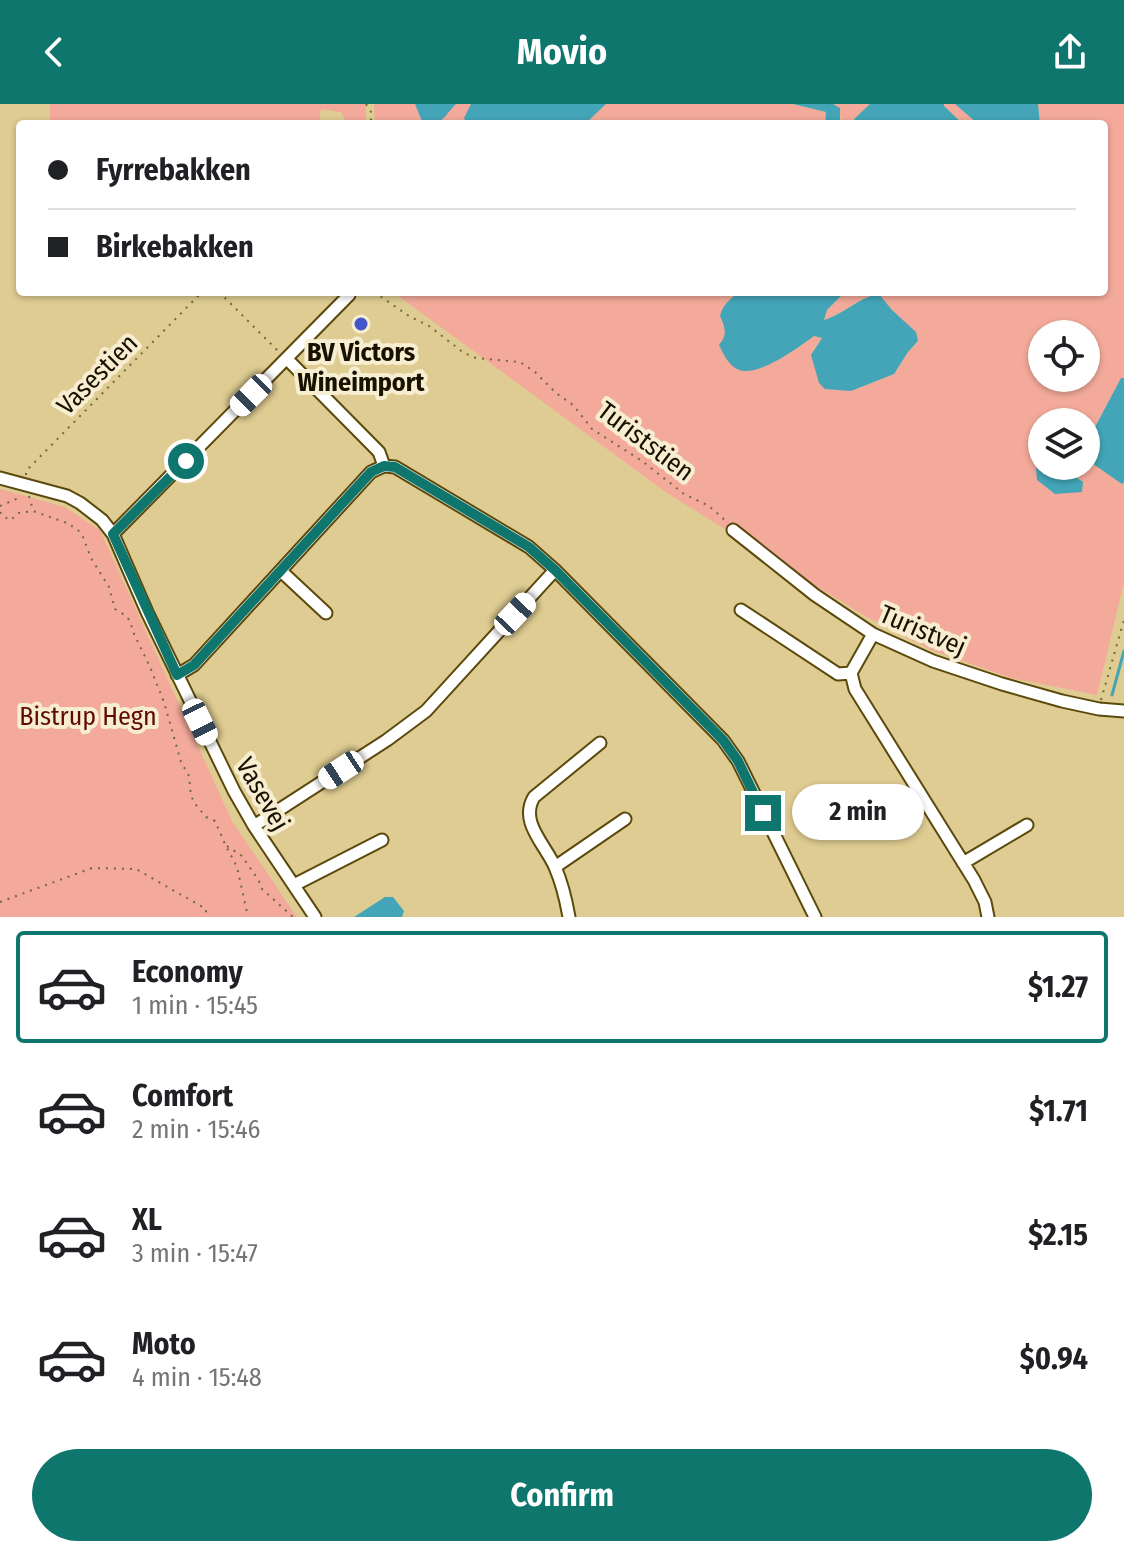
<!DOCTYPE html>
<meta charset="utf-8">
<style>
:root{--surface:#fff;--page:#f6f6f6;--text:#202124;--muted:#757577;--line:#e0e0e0;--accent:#0f766e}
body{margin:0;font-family:"Fira Sans Condensed",sans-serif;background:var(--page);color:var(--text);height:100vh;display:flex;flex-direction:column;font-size:30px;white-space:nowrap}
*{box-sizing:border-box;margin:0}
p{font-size:26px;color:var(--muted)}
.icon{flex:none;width:44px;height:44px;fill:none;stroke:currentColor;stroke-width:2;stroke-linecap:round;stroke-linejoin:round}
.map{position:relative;height:813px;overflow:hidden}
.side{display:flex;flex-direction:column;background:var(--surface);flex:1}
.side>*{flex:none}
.hud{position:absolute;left:16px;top:16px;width:1092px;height:176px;border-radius:8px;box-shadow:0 2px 6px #0004;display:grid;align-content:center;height:176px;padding:0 32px;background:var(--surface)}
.buttons{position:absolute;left:1028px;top:216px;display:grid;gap:16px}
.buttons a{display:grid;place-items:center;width:72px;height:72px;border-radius:50%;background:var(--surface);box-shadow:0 2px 6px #0004;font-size:40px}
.end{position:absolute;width:36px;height:36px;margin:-18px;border:10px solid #0f766e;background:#fff;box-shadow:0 0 0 4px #fff}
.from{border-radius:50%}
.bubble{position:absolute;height:56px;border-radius:28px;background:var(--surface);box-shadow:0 2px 6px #0004;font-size:26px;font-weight:700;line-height:56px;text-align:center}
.car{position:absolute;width:24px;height:48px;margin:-24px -12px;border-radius:10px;box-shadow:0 0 6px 2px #0007;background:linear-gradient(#fff 24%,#345 0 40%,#fff 0 76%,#345 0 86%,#fff 0)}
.hud b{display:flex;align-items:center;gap:28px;height:76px;font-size:30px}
.hud b+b{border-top:2px solid var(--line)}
.hud i{width:20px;height:20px;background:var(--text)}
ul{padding:14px 0 0;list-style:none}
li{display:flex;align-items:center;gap:24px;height:112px;margin:0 16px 12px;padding:0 16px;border:4px solid transparent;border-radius:8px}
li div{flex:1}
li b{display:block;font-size:30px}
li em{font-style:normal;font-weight:700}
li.on{border-color:var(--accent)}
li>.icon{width:72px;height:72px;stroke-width:1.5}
.action{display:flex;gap:16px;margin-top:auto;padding:16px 32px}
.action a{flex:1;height:92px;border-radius:48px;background:var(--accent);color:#fff;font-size:32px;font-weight:700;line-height:92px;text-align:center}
header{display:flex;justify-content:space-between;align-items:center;height:104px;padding:0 32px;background:var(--accent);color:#fff;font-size:36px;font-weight:700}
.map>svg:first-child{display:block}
.green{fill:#f3aa9b;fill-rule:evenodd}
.water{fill:#43a5b7}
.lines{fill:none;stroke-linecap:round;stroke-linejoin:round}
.stream{stroke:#43a5b7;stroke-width:3}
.minor-casing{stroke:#5b490c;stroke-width:15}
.path{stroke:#736643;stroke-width:2;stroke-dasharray:2 6;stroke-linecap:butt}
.minor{stroke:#fff;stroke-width:11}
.route{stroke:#0f766e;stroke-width:10}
.poi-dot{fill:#4355c8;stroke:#f7edd1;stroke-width:3}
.labels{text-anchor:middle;stroke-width:8;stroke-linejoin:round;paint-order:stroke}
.poi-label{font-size:26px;font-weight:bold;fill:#191100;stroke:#f7edd1}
.street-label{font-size:26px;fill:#191100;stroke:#f7edd1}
.park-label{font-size:26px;fill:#5f0b01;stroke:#f7edd1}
</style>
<header><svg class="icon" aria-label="back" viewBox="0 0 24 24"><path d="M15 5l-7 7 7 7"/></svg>Movio<svg class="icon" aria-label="share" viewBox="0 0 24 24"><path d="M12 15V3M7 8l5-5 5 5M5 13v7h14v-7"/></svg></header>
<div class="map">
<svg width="1124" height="813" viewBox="0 0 1124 813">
<rect width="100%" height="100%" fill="#dfcc92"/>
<path class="green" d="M50,0H366V19L347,20L341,8L321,5L319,20H50Z
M374,0H793L826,8L825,20H375Z
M833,0H870L855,14L852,20H840L841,13Z
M944,0H955L978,20H963L944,2Z
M1038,0H1124V274H1121L1086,340V318H1042V362H1086V355L1121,379L1124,378V478L1097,591L1011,574L931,546L863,511L667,389L393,188H740L735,191L724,235L762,264L797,245L814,232L823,234L813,246L851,287L894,270L908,248L918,238L879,190C859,193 843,210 823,216L827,206L840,193L824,189L809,188H1104V20H1040ZM1042,230H1086V274H1042Z
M0,385L65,403L100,426L232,717L297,813H0Z"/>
<path class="water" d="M415,0H456C445,11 443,20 427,20L421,15Z
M471,0H606L585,20H467L464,14Z
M793,0H833L840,4V20H825L826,8Z
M870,0H944V2L963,20H852L855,14Z
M955,0H1038L1040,20H978Z
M740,188H809L841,192L827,206L824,216C844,210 859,193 879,190L892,206L916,228L918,237L908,248L894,270L851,287L825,285L819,279L811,251L822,234L814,232C798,244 758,273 739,266C728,261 724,251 719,241C728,231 725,223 720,212C722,202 731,193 740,188Z
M1121,274H1124V378L1122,380L1086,355V340Z
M1042,362H1060L1083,378L1082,388L1055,390L1037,376L1036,364Z
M385,793H393L404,807L402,813H354Z"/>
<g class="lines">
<path class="stream" d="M1112,591L1124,547"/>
<g class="minor-casing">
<path id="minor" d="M287,255L379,348L384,362L395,363L529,443L555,466L723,636L738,657L815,813
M0,374L67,392L80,399L102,416L113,430L147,508L234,687L254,722L315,813
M733,426L815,491L873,530L933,557L1002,580L1062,597L1099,605L1124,607
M113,430L349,191
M281,467L326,509
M741,506L838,570L851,569
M873,530L851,569L855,585L974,776L985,798L988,813
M177,571L194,561L371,368L384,362
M254,722L387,636L426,607L555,466
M963,759L1027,721
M555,763L625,715
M294,781L382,736
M569,813C566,796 562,779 555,763C545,740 519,718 534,693L600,639"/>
</g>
<path class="path" d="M366,0L371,8V20
M219,188L277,246
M374,188L409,212L429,222L464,249L476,254L520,258L535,268L556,289L573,301L592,325L642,357L684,390L709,402L727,418
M26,371V367L202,188
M29,392L33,406
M0,402L16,395V390
M0,408L4,413L11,416L18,409L33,407L67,419L78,426L83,433L91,454L109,483L115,505L126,512L130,517L134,530L150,563L164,598L181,658L189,672L191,692L196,701L206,713L215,717L225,740L237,763L248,813
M1101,596L1124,516
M227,742L242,752L259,777L261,784L293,813
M0,798L92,764L136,765L206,805V813"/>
<use href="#minor" class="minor"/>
</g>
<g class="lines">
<path class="route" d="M186,357L113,430L177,571L194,561L371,368L384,362L395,363L529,443L555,466L723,636L738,657L763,709"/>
</g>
<circle class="poi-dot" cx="361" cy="220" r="8"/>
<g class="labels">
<g class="poi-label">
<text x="361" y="257">BV Victors<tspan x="361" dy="30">Wineimport</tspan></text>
</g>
<g class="street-label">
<text transform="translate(97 270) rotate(-45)" y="9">Vasestien</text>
<text transform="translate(646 337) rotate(37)" y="9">Turiststien</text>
<text transform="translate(923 526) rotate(23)" y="9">Turistvej</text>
<text transform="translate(263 690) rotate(60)" y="9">Vasevej</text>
</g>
<g class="park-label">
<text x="88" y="621">Bistrup Hegn</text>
</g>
</g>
</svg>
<div class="buttons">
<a><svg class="icon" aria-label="locate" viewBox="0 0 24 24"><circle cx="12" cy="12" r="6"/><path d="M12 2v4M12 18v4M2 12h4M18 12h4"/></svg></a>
<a><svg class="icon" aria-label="layers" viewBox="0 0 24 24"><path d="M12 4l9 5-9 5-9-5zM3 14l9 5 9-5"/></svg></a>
</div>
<i class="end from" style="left:186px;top:357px"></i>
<i class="end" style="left:763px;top:709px"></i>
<div class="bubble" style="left:792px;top:680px;width:132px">2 min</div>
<i class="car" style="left:251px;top:291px;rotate:225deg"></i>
<i class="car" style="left:515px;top:510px;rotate:43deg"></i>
<i class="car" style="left:200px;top:618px;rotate:154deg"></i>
<i class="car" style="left:341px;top:666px;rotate:237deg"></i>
<div class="hud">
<b><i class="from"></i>Fyrrebakken</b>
<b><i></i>Birkebakken</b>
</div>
</div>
<section class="side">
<ul>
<li class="on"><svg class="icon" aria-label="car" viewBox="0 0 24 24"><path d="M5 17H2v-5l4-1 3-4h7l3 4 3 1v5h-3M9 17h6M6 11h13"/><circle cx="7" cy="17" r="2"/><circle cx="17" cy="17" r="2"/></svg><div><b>Economy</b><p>1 min · 15:45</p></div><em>$1.27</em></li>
<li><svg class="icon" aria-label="car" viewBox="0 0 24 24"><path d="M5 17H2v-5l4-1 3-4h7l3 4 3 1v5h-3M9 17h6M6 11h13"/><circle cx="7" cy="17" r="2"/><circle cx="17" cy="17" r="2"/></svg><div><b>Comfort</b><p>2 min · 15:46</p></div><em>$1.71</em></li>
<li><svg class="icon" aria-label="car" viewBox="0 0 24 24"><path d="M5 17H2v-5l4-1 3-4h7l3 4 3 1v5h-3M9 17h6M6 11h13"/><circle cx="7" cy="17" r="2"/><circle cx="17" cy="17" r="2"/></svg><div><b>XL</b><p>3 min · 15:47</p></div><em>$2.15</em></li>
<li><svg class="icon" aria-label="car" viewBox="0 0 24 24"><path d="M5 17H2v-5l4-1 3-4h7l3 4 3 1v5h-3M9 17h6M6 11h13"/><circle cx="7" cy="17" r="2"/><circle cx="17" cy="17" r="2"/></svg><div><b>Moto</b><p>4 min · 15:48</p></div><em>$0.94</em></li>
</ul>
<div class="action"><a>Confirm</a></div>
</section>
